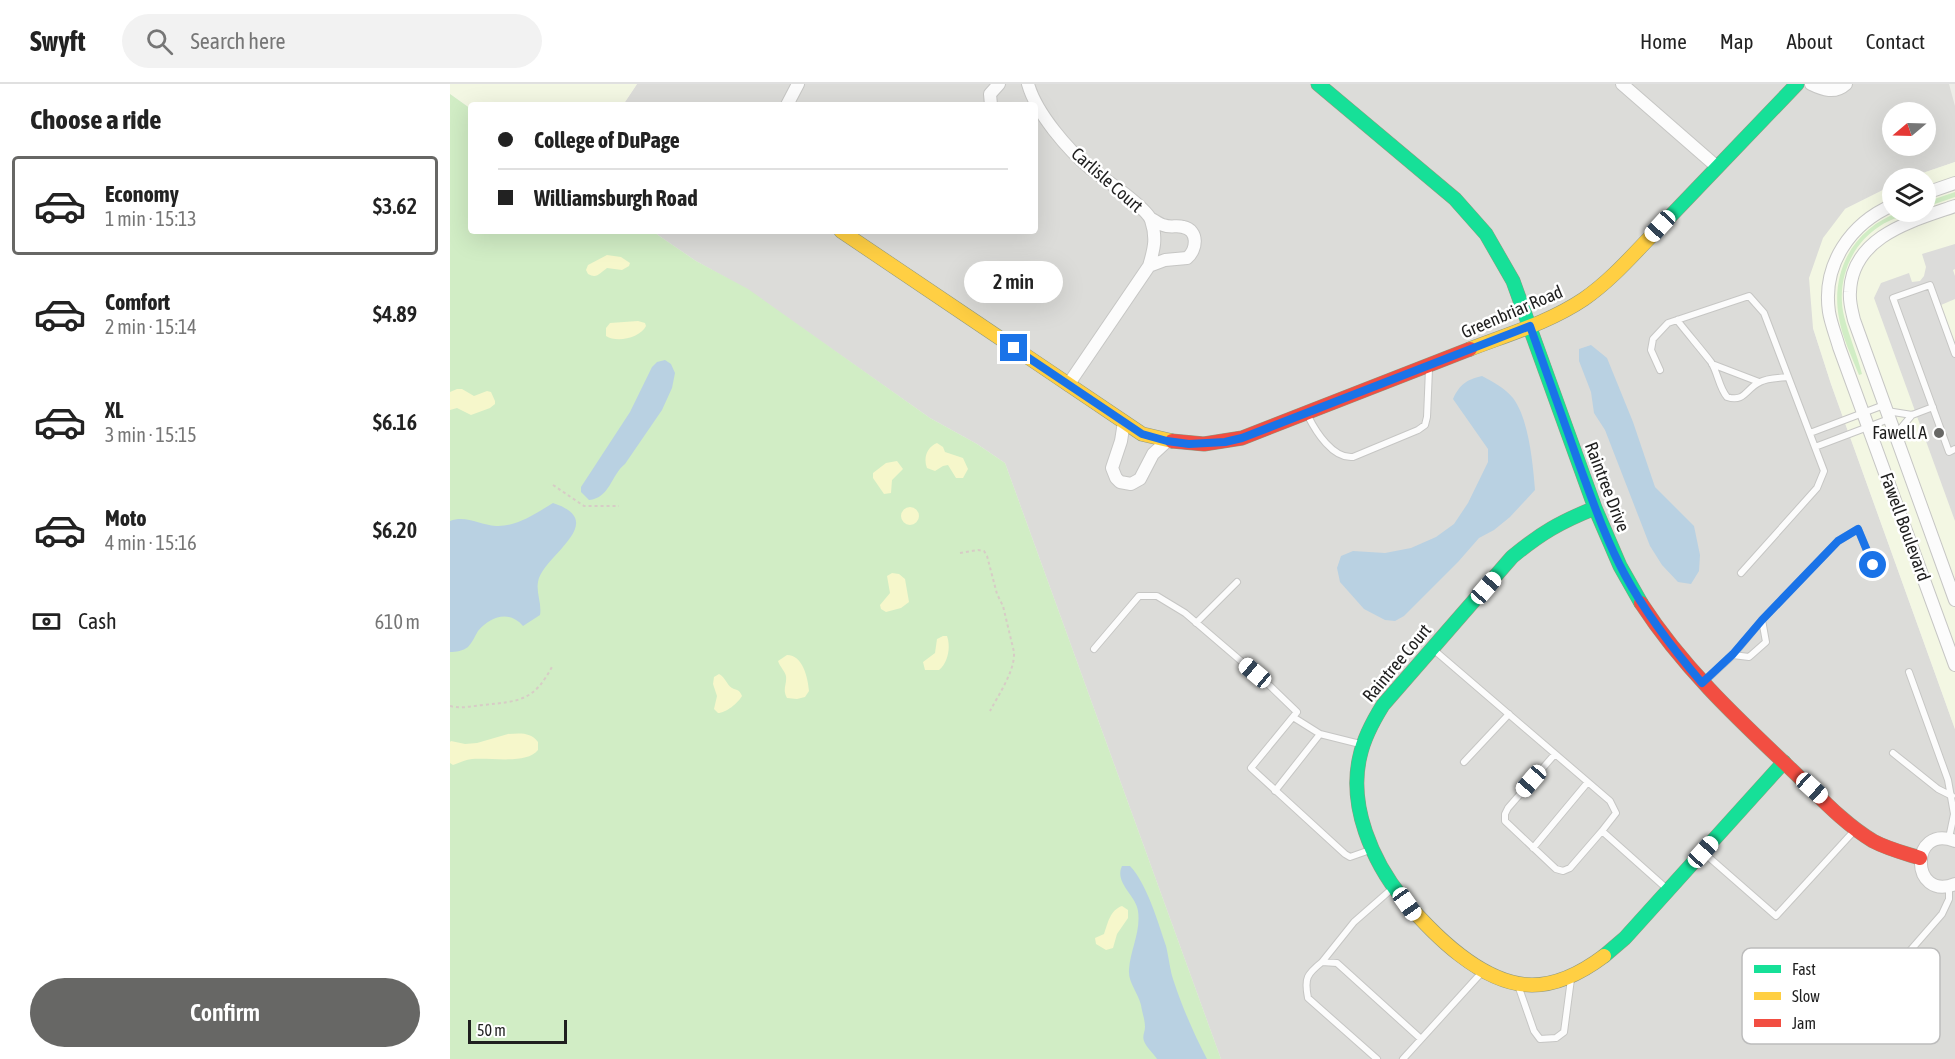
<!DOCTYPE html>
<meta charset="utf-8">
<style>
:root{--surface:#fff;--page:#f2f2f2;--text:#222;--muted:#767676;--line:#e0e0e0;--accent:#676765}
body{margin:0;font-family:"Asap Condensed",sans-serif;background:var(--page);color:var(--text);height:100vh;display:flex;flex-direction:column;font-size:22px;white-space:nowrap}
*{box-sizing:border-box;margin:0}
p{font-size:20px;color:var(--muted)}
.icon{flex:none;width:33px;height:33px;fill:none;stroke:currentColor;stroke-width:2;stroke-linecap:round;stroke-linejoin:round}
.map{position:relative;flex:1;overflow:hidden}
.drawer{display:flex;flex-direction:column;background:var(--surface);width:450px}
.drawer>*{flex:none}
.hud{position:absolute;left:18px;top:18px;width:570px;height:132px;border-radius:6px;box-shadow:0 6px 24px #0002;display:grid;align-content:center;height:132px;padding:0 30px;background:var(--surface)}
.needle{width:39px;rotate:251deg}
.tools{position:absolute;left:1432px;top:18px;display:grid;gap:12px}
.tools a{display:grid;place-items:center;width:54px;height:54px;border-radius:50%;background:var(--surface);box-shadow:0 6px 24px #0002;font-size:30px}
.scale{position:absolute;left:18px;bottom:15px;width:99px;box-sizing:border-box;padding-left:6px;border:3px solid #1f1f1f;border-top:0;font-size:16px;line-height:21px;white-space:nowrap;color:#1f1f1f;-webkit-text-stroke:4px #fff;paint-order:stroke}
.end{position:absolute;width:27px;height:27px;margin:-14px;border:8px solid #1a73e8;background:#fff;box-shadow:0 0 0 3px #fff}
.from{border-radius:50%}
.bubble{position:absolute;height:42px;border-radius:21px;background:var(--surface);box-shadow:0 6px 24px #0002;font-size:20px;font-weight:600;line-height:42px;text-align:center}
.car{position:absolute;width:18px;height:36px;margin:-18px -9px;border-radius:8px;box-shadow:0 0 4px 2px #0007;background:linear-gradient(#fff 24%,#345 0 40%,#fff 0 76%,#345 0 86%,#fff 0)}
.hud b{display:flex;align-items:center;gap:21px;height:57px;font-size:22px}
.hud b+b{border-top:2px solid var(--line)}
.hud i{width:15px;height:15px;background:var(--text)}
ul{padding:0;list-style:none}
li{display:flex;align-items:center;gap:18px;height:99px;margin:0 12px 9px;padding:0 18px;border:3px solid transparent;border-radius:6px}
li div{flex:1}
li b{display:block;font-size:22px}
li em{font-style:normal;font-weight:600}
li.active{border-color:var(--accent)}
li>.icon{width:54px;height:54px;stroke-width:1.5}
h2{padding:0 30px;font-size:27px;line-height:72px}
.pay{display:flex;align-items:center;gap:15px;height:66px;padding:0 30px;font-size:22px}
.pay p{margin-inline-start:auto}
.primary-button{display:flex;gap:12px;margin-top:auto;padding:12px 30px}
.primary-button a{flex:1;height:69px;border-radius:36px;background:var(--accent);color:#fff;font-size:24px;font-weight:600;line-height:69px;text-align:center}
header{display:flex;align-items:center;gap:36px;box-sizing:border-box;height:84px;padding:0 30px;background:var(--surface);border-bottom:2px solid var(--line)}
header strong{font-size:28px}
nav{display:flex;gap:33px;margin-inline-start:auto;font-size:21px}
.search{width:420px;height:54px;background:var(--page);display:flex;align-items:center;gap:15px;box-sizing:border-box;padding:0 21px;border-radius:33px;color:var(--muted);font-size:22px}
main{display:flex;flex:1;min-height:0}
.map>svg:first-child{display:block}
.residential{fill:#dcdcd9;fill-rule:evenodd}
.education{fill:#f3f7e3}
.grass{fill:#d1edc5}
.sand{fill:#f6f7cb}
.parking{fill:#dcdcda}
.water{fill:#b9d1e2}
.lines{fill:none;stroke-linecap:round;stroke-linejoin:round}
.lane-casing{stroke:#c6c6c4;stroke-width:8}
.street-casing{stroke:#c6c6c4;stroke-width:14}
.fast-casing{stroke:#91997e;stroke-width:15}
.slow-casing{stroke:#91997e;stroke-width:15}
.jam-casing{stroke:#91997e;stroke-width:15}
.path{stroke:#d7ccc6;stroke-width:2;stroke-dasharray:3 3;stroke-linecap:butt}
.lane{stroke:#fcfcfc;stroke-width:6}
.street{stroke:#fcfcfc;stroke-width:12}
.fast{stroke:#16e098;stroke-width:14}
.slow{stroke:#ffcf43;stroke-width:14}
.jam{stroke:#f24e42;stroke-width:14}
.route{stroke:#1a73e8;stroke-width:8}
.poi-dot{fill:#676765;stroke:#fff;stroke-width:2}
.labels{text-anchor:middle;stroke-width:5;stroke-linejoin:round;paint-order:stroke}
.street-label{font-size:18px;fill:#1f1f1f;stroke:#fff}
.poi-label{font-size:18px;fill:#1f1f1f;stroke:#fff;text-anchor:end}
.key{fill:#fff;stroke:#bcbcbc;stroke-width:1.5}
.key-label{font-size:16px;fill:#1f1f1f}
</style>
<header>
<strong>Swyft</strong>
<div class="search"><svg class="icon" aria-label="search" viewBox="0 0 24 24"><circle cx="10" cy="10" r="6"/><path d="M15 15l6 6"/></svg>Search here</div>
<nav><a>Home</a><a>Map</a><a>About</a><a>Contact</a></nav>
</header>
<main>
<section class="drawer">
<h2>Choose a ride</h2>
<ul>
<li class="active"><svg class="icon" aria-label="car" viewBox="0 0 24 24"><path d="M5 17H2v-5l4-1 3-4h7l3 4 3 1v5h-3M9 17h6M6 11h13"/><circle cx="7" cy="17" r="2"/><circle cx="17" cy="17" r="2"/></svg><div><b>Economy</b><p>1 min · 15:13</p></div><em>$3.62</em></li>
<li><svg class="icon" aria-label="car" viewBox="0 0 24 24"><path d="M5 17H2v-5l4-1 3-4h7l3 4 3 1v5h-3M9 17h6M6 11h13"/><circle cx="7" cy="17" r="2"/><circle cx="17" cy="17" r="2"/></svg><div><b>Comfort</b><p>2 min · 15:14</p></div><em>$4.89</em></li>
<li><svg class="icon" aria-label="car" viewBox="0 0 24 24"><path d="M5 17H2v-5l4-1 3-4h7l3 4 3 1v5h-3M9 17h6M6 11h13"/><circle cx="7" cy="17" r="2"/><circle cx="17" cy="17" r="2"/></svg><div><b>XL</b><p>3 min · 15:15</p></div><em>$6.16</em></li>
<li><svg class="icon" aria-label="car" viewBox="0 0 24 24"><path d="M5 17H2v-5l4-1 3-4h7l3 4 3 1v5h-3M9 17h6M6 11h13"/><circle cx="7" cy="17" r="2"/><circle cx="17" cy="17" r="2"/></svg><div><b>Moto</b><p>4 min · 15:16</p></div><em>$6.20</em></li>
</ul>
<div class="pay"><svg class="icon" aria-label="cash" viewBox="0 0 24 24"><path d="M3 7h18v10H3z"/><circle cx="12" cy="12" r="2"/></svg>Cash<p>610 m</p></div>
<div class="primary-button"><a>Confirm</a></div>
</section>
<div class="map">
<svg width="1505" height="975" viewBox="0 0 1505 975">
<rect width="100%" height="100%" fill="#edede8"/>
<path class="residential" d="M187,0H1499L1505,22V78L1458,94H1443V101L1395,125L1363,244L1381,300L1505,645V975H771L555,379L527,360L480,334L298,206L246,177L202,147H585V21H173ZM1443,28H1476V62H1443Z"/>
<path class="education" d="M0,0H187L173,21H21V25L0,10Z
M1505,78V645L1381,300L1363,244L1359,194L1373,154L1395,125L1443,101V128H1476V94H1458Z"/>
<path class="grass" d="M0,10L21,25V147H202L246,177L298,205L480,334L527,360L555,379L771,975H0Z
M1505,108V113L1476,123V118Z
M1450,128H1464C1453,132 1440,135 1430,142C1400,161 1386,198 1394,232C1399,252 1407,270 1412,290L1409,291C1402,273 1392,253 1389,234C1380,186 1405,143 1450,128Z"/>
<path class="sand" d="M157,171L171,173L180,179L179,182L172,186L157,184C150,189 147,195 138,190L136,186L138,181Z
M188,237L195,239L196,242C190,254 167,259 156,252V244L160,239Z
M7,305H12L24,312L37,307L41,308L45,317V320L40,324L21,331L7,324L0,326V308Z
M487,359L493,363L495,368L513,374L518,385L513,394H506L498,381L493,382L485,387L477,384C473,374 477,363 487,359Z
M447,377L453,385L442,396L441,409L434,410L423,394V389L436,379Z
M451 432a9 9 0 1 1 18 0a9 9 0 1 1-18 0Z
M442,489L449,490L455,495L459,518L451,524L436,528L431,525L430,521L440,509L437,492Z
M493,552H497C501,563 498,579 489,586H475L473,578L485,569L487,555Z
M337,571C353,571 358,594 359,607L355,613L347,615L337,614C332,605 337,601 336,592C335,587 330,583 328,577Z
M269,590C276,594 276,600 282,604C288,607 289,605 292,612C288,619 276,629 268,629L264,625L267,612L263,600L264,593Z
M58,650C70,649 81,648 88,658V666C76,681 40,673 22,675C15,676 9,679 3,681L0,679V658L1,657L15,660L27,659Z
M672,822L678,826V834L667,850L663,864L656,866L646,860L645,854L654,850C658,839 660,826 672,822Z"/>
<path class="parking" d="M1505,160V185L1503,186L1505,192V215L1491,221L1505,261V437L1424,214L1431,199L1459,189L1462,198L1470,197L1474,192L1476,183L1472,170Z"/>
<path class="water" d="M1141,261L1157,274L1183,338L1205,403L1244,442L1250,471L1249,487L1241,500L1228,498L1212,481L1200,462L1155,346L1144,329L1141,308L1129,277V265Z
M215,276L221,280L225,289L222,304L212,326L175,380C161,391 160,414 139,416L131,408V403L180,328L202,283L207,278Z
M1032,292C1043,298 1055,304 1063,314C1079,335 1083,381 1085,406L1060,433L1044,446L1029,454L1008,478L954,532L945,537L935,536L914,525L890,498L887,484L891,472L903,467L935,469L961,464L986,453L1004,440L1018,419L1038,378V365L1003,315C1010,300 1016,296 1032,292Z
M103,419C161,438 92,472 88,498C86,509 92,520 90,531L73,542C59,526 41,532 28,547C25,552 22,559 18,563C13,567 6,568 0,568V437C16,431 30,441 46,442C67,443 86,429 103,419Z
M672,782H680C697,800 708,838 716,862C719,874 720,887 724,898C733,925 744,950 757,975H707C703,969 696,963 694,957C692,952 695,948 695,943C695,936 692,928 691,921C688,909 678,898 679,886C680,866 691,848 688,827C686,811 664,799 672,782Z"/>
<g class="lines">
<g class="lane-casing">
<path id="lane" d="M1227,236C1238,250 1250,264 1261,278C1268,289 1269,304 1277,313C1295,319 1296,304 1310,298C1317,294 1330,294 1338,293
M1505,270L1480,201L1443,214L1499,368L1505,365
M1262,280L1309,298
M1210,286L1201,266L1203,255L1218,239L1299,212L1314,229L1374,387L1367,404L1291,489
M1437,327L1462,331L1483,323
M858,332C866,348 883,375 903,373L968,346L975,341L977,333L979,285
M1360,349L1434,321
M1445,351L1462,331
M1365,363L1439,335
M746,539L787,498
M644,565L689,512H707L735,529L819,601L847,628L801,684L895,770L900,773L920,766
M984,566L1160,717L1166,729L1152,747L1216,804
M1283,571L1299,573L1316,558L1312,536
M1459,588L1498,696L1504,730L1499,754
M1255,597L1283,571L1312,536L1388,457L1408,445L1423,481
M870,650L910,660
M1443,669L1488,705L1502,712
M1105,670L1058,724L1055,730V737L1106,785L1113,787L1120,784L1152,747
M1014,678L1059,630
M825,707L870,650L843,633
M1083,764L1138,698
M1254,769L1326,832L1404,747
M872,878L904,838L944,803
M1069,904L1084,947L1090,955L1106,954L1114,948L1121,895
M1411,923L1492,830L1499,815V802
M927,975L858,914C854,894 857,890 872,878L887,879L971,955
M953,975L1033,887"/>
</g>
<g class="street-casing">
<path id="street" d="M578,0C586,29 618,66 641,85C654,95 696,123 701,136C707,154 704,165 699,182L618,301
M1172,0L1266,82
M1361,0C1373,6 1385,10 1396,0
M337,21L348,0
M541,21L540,10L549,0
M1476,109L1505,99
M1443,121C1401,139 1372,180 1379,228C1381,240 1386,252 1389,263L1505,581
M1505,122C1462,137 1402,152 1400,208C1399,218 1402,227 1404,236L1505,516
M699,182L715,176L737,174C747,166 749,146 733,143C727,141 720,144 713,141C709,140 704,136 700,134
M674,338L671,357L662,384L666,394L670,398L681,400L690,395L703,370L717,357
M1505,757C1459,739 1460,818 1505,800"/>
</g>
<g class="fast-casing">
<path id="fast" d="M868,0L1005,115L1036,150L1063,197L1145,424L1170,482L1191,519
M1211,142L1347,0
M953,815C922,777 898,721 910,672C914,653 923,637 933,621L1062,473C1091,449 1110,438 1145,424
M1154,872L1175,854L1334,678"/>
</g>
<g class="slow-casing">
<path id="slow" d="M391,147L692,350L722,357
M1020,265C1059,250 1100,238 1134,215C1163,195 1186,167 1211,142
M953,815C983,850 1032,901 1082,901C1108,901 1134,887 1154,872"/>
</g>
<g class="jam-casing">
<path id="jam" d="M722,357L754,360L792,354L1020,265
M1191,519C1233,584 1288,635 1344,688C1369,712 1393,739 1423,757C1438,765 1454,769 1470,774"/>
</g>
<path class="path" d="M103,401L134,422H169
M510,469L528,466L534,467L537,472L547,510L553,522L564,568C565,587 549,610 540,627
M0,622C11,625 22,622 33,621C71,617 84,617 103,581"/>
<use href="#lane" class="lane"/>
<use href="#street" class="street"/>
<use href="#fast" class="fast"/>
<use href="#slow" class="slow"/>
<use href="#jam" class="jam"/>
</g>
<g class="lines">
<path class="route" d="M564,264L692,350L717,357L739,360L775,358L792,354L1080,242C1096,288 1113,334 1129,380C1143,418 1156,456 1175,491C1196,530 1223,565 1252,599L1283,570L1312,536L1388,457L1408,445L1423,481"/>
</g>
<circle class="poi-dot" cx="1489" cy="349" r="6"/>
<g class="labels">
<g class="street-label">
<text transform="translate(657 96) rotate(41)" y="6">Carlisle Court</text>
<text transform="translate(1062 228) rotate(-23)" y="6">Greenbriar Road</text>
<text transform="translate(1157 403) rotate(69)" y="6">Raintree Drive</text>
<text transform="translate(1455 443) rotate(70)" y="6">Fawell Boulevard</text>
<text transform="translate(947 579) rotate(-50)" y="6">Raintree Court</text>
</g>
<g class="poi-label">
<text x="1477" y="355">Fawell A</text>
</g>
</g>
<rect x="1292" y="864" width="198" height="96" rx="9" class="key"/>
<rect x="1304" y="881" width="27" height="8" fill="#16e098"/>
<rect x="1304" y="908" width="27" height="8" fill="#ffcf43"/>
<rect x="1304" y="935" width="27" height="8" fill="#f24e42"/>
<g class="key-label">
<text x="1342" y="891">Fast</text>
<text x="1342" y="918">Slow</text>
<text x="1342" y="945">Jam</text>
</g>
</svg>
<div class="tools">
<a><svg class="needle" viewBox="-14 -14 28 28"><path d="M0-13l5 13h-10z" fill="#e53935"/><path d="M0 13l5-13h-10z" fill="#767676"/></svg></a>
<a><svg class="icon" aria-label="layers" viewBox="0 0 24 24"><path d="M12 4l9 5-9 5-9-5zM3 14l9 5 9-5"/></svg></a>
</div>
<div class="scale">50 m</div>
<i class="end from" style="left:1423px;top:481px"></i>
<i class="end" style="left:564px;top:264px"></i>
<div class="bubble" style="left:514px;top:177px;width:99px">2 min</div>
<i class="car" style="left:1210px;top:142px;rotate:223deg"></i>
<i class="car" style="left:1036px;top:504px;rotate:41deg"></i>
<i class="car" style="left:805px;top:589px;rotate:310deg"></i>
<i class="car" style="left:1081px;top:697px;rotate:221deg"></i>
<i class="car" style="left:1362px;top:704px;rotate:132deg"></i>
<i class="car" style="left:1253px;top:768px;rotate:42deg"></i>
<i class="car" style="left:957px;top:820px;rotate:145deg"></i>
<div class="hud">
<b><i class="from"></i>College of DuPage</b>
<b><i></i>Williamsburgh Road</b>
</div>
</div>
</main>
